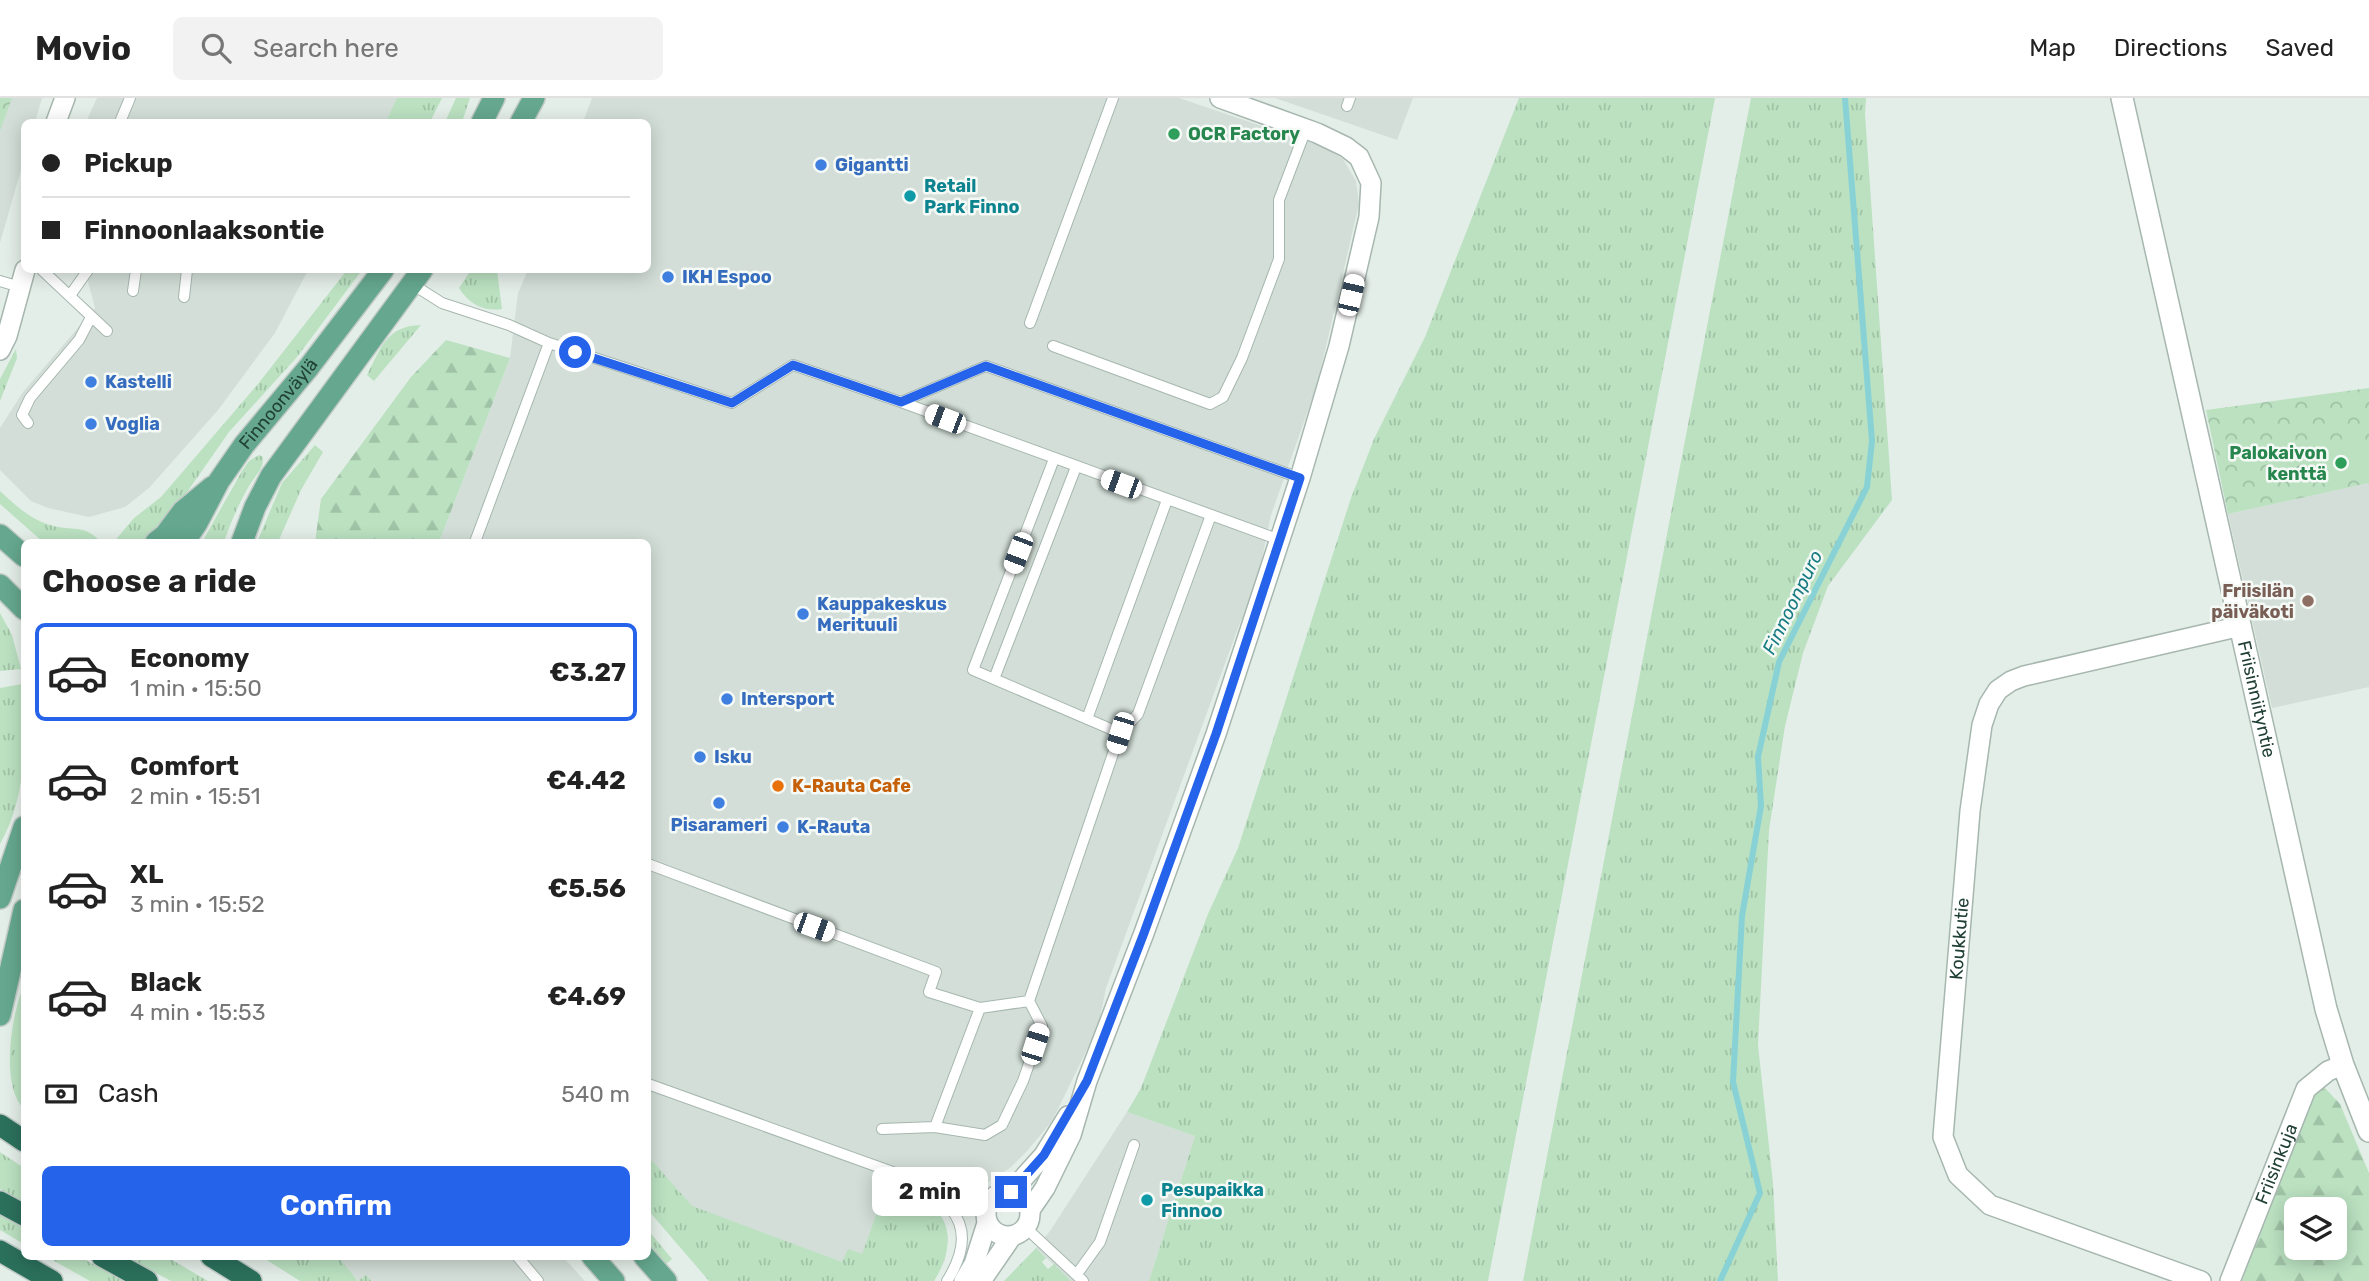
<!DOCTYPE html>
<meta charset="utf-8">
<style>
:root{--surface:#fff;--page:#f2f2f2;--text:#222;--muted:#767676;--line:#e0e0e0;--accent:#2563eb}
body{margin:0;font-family:Rubik,sans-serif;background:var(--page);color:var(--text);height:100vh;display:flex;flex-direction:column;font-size:26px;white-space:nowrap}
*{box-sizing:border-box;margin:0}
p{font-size:23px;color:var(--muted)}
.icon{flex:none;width:38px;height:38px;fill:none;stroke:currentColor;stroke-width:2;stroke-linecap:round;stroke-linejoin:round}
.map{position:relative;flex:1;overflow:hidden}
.details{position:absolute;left:21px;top:441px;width:630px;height:721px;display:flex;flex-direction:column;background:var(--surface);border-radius:10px;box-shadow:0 4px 18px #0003}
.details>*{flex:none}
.top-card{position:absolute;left:21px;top:21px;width:630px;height:154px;border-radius:10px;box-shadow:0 4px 18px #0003;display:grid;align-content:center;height:154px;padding:0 21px;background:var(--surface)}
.buttons{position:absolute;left:2284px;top:1099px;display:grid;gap:14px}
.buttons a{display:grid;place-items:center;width:63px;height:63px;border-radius:10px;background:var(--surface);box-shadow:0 4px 18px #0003;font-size:35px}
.end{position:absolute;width:32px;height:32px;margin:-16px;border:9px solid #2563eb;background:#fff;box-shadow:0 0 0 4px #fff}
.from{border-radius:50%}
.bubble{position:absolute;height:49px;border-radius:10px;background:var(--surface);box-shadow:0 4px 18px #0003;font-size:23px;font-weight:700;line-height:49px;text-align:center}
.car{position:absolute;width:21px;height:42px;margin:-21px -10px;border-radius:9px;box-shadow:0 0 5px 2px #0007;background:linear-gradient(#fff 24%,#345 0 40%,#fff 0 76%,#345 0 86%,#fff 0)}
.top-card b{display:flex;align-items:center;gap:24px;height:66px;font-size:26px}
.top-card b+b{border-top:2px solid var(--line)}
.top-card i{width:18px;height:18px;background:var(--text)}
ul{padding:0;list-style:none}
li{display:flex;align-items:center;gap:21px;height:98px;margin:0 14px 10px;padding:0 7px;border:4px solid transparent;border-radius:10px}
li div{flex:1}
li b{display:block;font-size:26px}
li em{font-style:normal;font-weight:700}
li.current{border-color:var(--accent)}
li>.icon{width:63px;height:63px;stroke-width:1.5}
h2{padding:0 21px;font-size:32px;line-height:84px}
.pay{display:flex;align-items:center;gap:18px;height:77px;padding:0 21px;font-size:26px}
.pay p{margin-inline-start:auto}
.primary-button{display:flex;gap:14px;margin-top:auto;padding:14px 21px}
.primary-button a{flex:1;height:80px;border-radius:10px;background:var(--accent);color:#fff;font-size:28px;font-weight:700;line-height:80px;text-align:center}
header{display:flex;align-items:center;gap:42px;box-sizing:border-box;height:98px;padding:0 35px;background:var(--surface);border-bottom:2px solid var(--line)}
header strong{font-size:33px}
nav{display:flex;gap:38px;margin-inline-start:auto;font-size:24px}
.search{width:490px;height:63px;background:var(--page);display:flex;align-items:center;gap:18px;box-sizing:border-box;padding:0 24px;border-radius:10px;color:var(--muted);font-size:26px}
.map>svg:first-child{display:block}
.built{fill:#d2ded7}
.grass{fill:url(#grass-tufts)}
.forest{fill:url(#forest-firs);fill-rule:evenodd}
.park{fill:url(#park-crowns)}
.pitch{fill:#bbe1c1}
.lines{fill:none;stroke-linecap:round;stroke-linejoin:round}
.stream{stroke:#88d2d6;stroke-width:6}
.service-casing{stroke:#a6b7af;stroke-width:12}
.minor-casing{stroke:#a6b7af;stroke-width:22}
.tertiary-casing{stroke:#a6b7af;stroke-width:24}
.primary-casing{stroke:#c1cac6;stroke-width:24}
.motorway-casing{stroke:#c1cac6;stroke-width:24}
.service{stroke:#fff;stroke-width:10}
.minor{stroke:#fff;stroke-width:19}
.tertiary{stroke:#fff;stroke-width:21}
.primary{stroke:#65a78f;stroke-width:21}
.motorway{stroke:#2b705b;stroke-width:21}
.route{stroke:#2563eb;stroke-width:9}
.leisure-dot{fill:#2e9e5b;stroke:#f5faf7;stroke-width:2.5}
.shop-dot{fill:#3f7fe0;stroke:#f5faf7;stroke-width:2.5}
.culture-dot{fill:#0f9aa8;stroke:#f5faf7;stroke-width:2.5}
.education-dot{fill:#8d6e63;stroke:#f5faf7;stroke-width:2.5}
.food-dot{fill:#e8710a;stroke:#f5faf7;stroke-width:2.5}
.labels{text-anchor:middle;stroke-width:5;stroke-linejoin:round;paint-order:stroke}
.leisure-label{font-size:18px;font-weight:bold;fill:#27864d;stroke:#f5faf7;text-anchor:start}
.shop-label{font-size:18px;font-weight:bold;fill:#366cbe;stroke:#f5faf7;text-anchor:start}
.culture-label{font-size:18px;font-weight:bold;fill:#0d838f;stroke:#f5faf7;text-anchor:start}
.street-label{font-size:18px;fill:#214135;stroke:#f5faf7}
.education-label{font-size:18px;font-weight:bold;fill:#785e54;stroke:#f5faf7;text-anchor:end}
.food-label{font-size:18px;font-weight:bold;fill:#c56008;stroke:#f5faf7;text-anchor:start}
.water-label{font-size:19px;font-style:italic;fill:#177b82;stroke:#f5faf7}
</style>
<header>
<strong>Movio</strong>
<div class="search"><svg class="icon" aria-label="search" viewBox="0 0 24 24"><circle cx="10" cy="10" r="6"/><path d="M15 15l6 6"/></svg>Search here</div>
<nav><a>Map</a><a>Directions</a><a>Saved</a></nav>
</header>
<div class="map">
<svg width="2369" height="1183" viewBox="0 0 2369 1183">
<defs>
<pattern id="grass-tufts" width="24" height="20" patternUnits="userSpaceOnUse" patternTransform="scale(1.75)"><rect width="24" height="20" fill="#bbe1c1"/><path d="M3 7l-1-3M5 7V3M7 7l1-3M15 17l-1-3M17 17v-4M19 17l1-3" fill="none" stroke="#a0c2a6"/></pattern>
<pattern id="forest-firs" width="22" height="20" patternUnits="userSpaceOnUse" patternTransform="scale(1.75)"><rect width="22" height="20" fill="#bbe1c1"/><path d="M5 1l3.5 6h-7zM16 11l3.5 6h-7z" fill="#a0c2a6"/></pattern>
<pattern id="park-crowns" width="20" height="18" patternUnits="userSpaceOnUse" patternTransform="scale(1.75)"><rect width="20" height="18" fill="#bbe1c1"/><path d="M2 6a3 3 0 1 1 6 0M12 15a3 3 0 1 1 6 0" fill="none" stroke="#a0c2a6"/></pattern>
</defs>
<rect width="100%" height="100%" fill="#e4eee8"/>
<path class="built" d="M0,0H42L35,24H24V61L0,145Z
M97,0H411L401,24H86Z
M592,0H1179L1321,48L1343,61L1356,83L1359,106L1317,287L1271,417L1257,485L1238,530L1106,890L1098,929L1052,1023L1027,1053L1010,1070L985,1086L951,1081L933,1109L945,1129L948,1139L945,1162L934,1183H798L648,1078V444H439L510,260L518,195L528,172H648V24H583Z
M1275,0H1413L1397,42Z
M85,172H308L275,235L218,312L149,390L125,409L89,419L48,410L31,403L0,372V330L23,294L95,210Z
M2369,385V589L2272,610L2228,416Z
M1127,1014L1195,1038L1149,1183H1071L1036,1150L1050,1133Z
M334,1159H563L585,1183H359Z"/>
<path class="grass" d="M397,0H442L430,24H386Z
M456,0H470L462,24H445Z
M1519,0H1715L1488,1183H1149L1195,1038L1127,1014L1141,990L1208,816L1238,750L1351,400L1374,341L1425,239Z
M1751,0H1866L1865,16L1892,402L1828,488L1803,555L1785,628L1769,732L1758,947L1773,1085L1778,1183H1523Z
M347,172H362L297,259L229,334L176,410L156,434L143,444H118L117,440L134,420L161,399L258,286Z
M471,172H497L502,211C484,214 469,206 459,190Z
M421,227L374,283L367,277C381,250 386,228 421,227Z
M16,251L17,260L0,303V281Z
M315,347L323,354L301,392L278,444H257L282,385Z
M259,357L263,359C264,371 255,378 249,388C239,405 230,426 224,444H202L242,373L249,363Z
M0,393C15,407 30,421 50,427C73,434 83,425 101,444H43L0,406Z
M0,515L12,537L21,571L0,573Z
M22,586C25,642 28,696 0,746V590Z
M24,887V1011C0,987 11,918 24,887Z
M0,1054L24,1070V1104L0,1091Z
M648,1058L692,1108L842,1164L848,1151L862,1156L887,1087C902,1094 919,1099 932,1109C957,1128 948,1161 934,1183H709L648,1112Z
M0,1115L24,1128V1146L0,1132Z
M648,1132L672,1161L666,1166L648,1145Z
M1036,1150L1046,1160L1042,1164L1048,1171L1054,1166L1071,1183H1004Z
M47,1159H80L125,1183H90Z
M125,1159H167L208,1183H171Z
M262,1159H338L358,1183L366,1177L371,1183H300Z"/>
<path class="forest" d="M446,242L510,260L439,444H315L321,401L411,279Z
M2325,990L2340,1006L2369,1075V1183H2242L2308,1000L2315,993ZM2296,1111H2334V1150H2296Z"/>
<path class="park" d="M0,0H12L0,33Z
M2369,290V385L2228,416L2206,312Z"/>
<path class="pitch" d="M2369,343V376L2318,386L2312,354Z"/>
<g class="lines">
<path class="stream" d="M1720,1183L1760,1095L1733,984L1742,818L1761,708L1758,659L1779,564L1867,389L1872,343L1845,0"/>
<g class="service-casing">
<path id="service" d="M1347,8L1350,0
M120,24L130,0
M42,172L107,233
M0,183L20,189
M412,186L442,205L509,227L549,245L732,305L793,267L901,304L986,268L1300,380
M133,193L136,172
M71,196L88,172
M184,199L187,172
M1030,225L1113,0
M1053,248L1210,306L1223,299L1242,260L1279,161V102L1306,31
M901,304L1280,442
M28,325L22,317L30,300L79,242L91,219
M1054,361L973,572L1120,635
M475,444L549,245
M994,581L1076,369
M1087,621L1167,402
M648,766L936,874L929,894L980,910L1029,903
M648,986L987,1108
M935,1029L980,910
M882,1031L935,1029L985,1037L1002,1027L1023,983L1042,928L1029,903L1120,635L1138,616L1211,417
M927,1088C934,1097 943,1103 951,1111C970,1134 961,1161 947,1183
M1026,1130L1083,1183
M517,1158L538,1183
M1077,1176L1100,1144L1134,1047"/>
</g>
<g class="minor-casing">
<g id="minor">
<path d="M56,24L65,0"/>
<path d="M0,252L7,238L25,172"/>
<circle cx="1008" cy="1116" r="22"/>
<path d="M1011,1094L1044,1057L1068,1018"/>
<path d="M1030,1112L1045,1090L1071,1037L1087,983L1144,835L1216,636L1300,380L1339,248L1369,119L1371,85L1359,59L1346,49L1317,35L1220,0"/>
<path d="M964,1183L974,1166L987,1125"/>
<path d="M981,1183L1012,1138"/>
<path id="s1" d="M2201,1183L1990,1107L1958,1077L1943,1039L1970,713L1982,627L1989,606L1998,592L2011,583L2024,578L2241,528"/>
<path id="s2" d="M2230,1183L2306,991L2328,973L2343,967"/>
</g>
</g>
<g class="tertiary-casing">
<g id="tertiary">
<path id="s3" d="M2122,0L2326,911L2343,967L2369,1033"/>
</g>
</g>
<g class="primary-casing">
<g id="primary">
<path d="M482,24L494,0"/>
<path d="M521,24L534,0"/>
<path d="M0,437L24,458"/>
<path d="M156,444L165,437L183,413L212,389"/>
<path id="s4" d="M184,444L197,425L219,383L244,347L309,269L383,172"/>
<path d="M242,444L255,409L271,378L422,172"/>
<path d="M0,487L24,511"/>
<path d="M0,800L24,729"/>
<path d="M0,917L24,812"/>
<path d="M592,1158L614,1183"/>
<path d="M644,1158L666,1183"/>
</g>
</g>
<g class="motorway-casing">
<path id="motorway" d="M0,1027L24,1043
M0,1104L24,1117
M0,1153L52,1183
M102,1158L147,1183
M211,1158L251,1183"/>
</g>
<use href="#service" class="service"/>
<use href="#minor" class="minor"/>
<use href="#tertiary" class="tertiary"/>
<use href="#primary" class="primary"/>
<use href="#motorway" class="motorway"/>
</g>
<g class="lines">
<path class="route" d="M575,254L732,305L793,267L901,304L986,268L1300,380L1216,636L1144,835L1087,983L1044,1057L1011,1094"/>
</g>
<g class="leisure-dot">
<circle cx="1174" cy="36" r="7"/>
<circle cx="2341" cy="365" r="7"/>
</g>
<g class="shop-dot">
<circle cx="821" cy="67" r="7"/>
<circle cx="668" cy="179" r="7"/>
<circle cx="91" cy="284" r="7"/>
<circle cx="91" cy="326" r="7"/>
<circle cx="803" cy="516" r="7"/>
<circle cx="727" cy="601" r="7"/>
<circle cx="700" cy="659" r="7"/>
<circle cx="719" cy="705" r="7"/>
<circle cx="783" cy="729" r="7"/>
</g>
<g class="culture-dot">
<circle cx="910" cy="98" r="7"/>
<circle cx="1147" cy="1102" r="7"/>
</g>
<circle class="education-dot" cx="2308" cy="503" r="7"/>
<circle class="food-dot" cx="778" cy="688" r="7"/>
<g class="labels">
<g class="leisure-label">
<text x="1188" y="42">OCR Factory</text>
<text x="2327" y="361" text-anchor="end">Palokaivon<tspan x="2327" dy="21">kenttä</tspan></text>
</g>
<g class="shop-label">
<text x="835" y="73">Gigantti</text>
<text x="682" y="185">IKH Espoo</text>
<text x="105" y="290">Kastelli</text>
<text x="105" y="332">Voglia</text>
<text x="817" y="512">Kauppakeskus<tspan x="817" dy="21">Merituuli</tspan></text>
<text x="741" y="607">Intersport</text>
<text x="714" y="665">Isku</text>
<text x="719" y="733" text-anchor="middle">Pisarameri</text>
<text x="797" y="735">K-Rauta</text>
</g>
<g class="culture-label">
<text x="924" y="94">Retail<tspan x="924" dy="21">Park Finno</tspan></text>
<text x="1161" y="1098">Pesupaikka<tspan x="1161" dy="21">Finnoo</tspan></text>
</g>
<g class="street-label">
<text dy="6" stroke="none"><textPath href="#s4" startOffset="168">Finnoonväylä</textPath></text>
<text dy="6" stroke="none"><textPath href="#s3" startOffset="616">Friisinniityntie</textPath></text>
<text dy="6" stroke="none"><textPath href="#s1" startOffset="508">Koukkutie</textPath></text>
<text dy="6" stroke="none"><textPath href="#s2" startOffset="126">Friisinkuja</textPath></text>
</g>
<g class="education-label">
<text x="2294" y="499">Friisilän<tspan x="2294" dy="21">päiväkoti</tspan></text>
</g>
<g class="food-label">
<text x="792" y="694">K-Rauta Cafe</text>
</g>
<g class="water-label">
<text transform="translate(1792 504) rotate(-64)" y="7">Finnoonpuro</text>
</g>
</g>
</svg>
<div class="buttons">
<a><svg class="icon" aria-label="layers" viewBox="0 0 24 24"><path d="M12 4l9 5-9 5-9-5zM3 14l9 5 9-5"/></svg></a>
</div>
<i class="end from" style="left:575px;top:254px"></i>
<i class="end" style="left:1011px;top:1094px"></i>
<div class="bubble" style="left:872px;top:1069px;width:116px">2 min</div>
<i class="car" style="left:1351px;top:197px;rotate:13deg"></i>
<i class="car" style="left:945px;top:321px;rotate:291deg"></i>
<i class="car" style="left:1121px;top:386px;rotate:290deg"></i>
<i class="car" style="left:1018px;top:455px;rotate:201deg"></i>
<i class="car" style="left:1120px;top:635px;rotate:197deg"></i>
<i class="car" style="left:814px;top:829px;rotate:110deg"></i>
<i class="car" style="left:1035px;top:946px;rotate:18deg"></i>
<div class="top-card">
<b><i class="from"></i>Pickup</b>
<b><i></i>Finnoonlaaksontie</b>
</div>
<section class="details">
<h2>Choose a ride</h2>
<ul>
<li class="current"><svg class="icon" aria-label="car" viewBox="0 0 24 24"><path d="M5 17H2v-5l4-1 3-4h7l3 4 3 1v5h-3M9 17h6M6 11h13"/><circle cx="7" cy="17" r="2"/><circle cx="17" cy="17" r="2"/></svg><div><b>Economy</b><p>1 min · 15:50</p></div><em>€3.27</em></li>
<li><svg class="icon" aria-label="car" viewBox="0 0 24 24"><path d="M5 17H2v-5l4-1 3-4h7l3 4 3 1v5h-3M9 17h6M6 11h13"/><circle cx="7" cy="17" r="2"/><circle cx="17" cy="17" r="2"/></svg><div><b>Comfort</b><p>2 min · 15:51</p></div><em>€4.42</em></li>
<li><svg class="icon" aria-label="car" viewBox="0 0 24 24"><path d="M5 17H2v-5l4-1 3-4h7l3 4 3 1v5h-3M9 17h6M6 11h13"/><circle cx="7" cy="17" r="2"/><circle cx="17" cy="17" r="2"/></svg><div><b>XL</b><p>3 min · 15:52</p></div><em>€5.56</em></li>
<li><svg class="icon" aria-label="car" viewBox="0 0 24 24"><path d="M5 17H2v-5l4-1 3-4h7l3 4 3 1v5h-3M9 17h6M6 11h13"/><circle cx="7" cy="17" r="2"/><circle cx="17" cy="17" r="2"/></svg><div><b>Black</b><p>4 min · 15:53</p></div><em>€4.69</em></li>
</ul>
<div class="pay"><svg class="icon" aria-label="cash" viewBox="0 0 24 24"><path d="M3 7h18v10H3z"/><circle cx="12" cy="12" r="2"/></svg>Cash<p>540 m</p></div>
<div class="primary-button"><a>Confirm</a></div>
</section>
</div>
